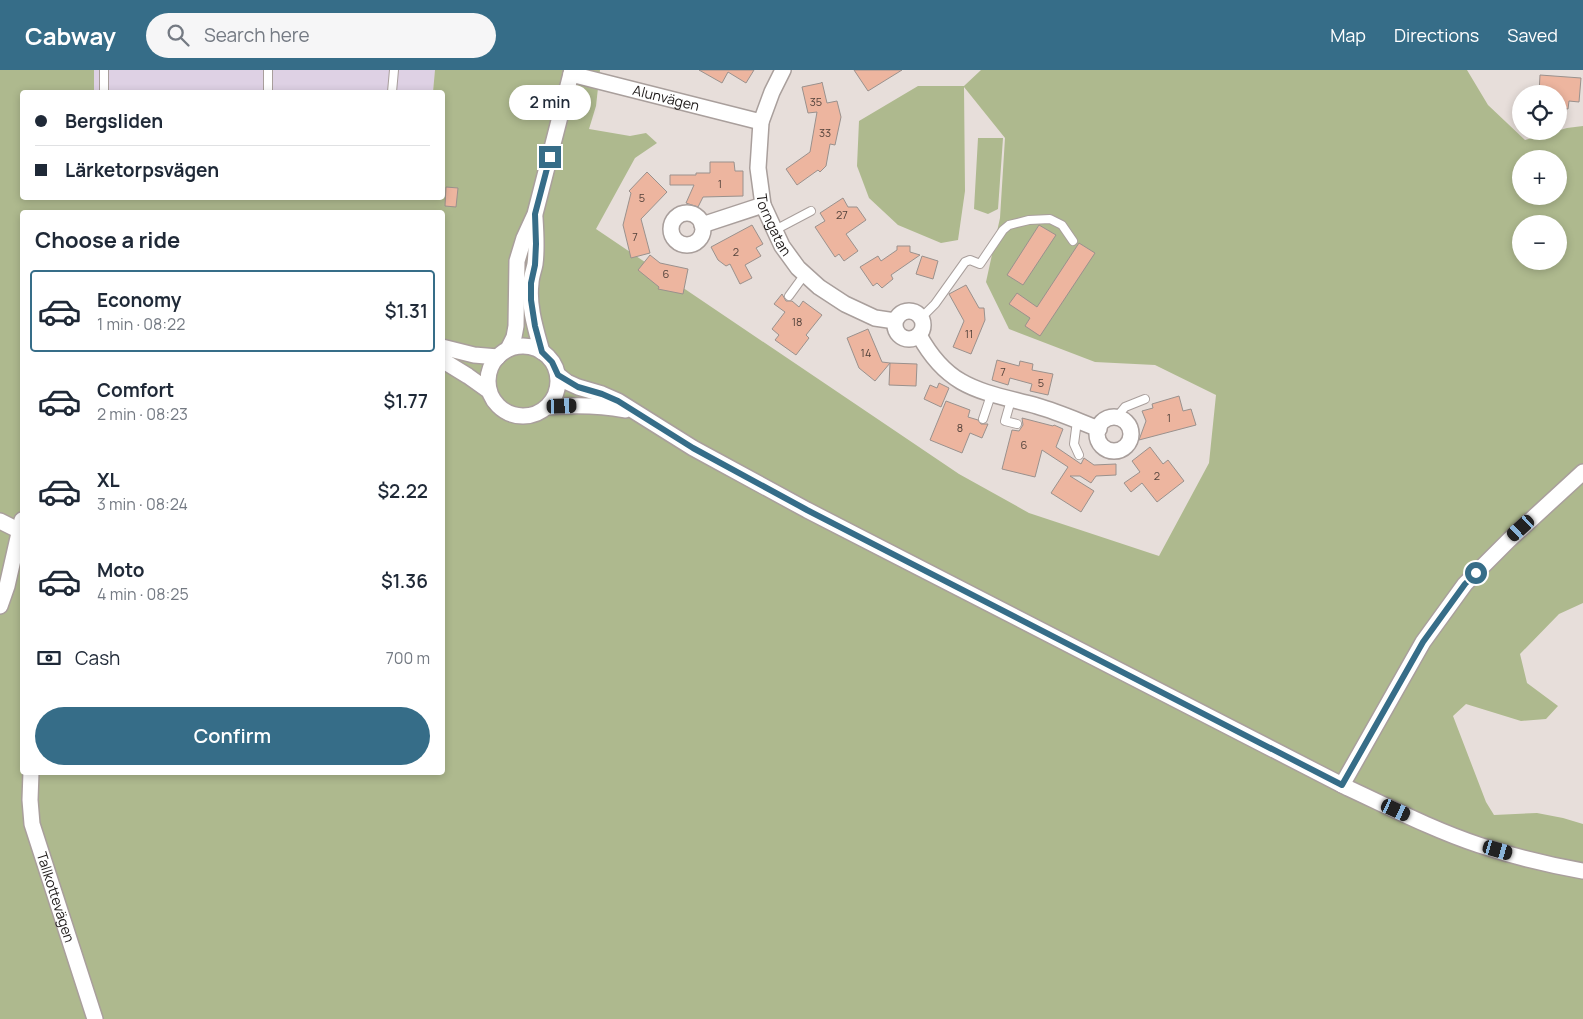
<!DOCTYPE html>
<meta charset="utf-8">
<style>
:root{--surface:#fff;--page:#f6f6f7;--text:#1f2937;--muted:#747a83;--line:#e0e1e3;--accent:#366d88}
body{margin:0;font-family:Manrope,sans-serif;background:var(--page);color:var(--text);height:100vh;display:flex;flex-direction:column;font-size:19px;white-space:nowrap}
*{box-sizing:border-box;margin:0}
p{font-size:16px;color:var(--muted)}
.icon{flex:none;width:28px;height:28px;fill:none;stroke:currentColor;stroke-width:2;stroke-linecap:round;stroke-linejoin:round}
.map{position:relative;flex:1;overflow:hidden}
.drawer{position:absolute;left:20px;top:140px;width:425px;height:565px;display:flex;flex-direction:column;background:var(--surface);border-radius:5px;box-shadow:0 2px 8px #0003}
.drawer>*{flex:none}
.hud{position:absolute;left:20px;top:20px;width:425px;height:110px;border-radius:5px;box-shadow:0 2px 8px #0003;display:grid;align-content:center;height:110px;padding:0 15px;background:var(--surface)}
.buttons{position:absolute;left:1512px;top:15px;display:grid;gap:10px}
.buttons a{display:grid;place-items:center;width:55px;height:55px;border-radius:50%;background:var(--surface);box-shadow:0 2px 8px #0003;font-size:25px}
.end{position:absolute;width:22px;height:22px;margin:-11px;border:6px solid #366d88;background:#fff;box-shadow:0 0 0 2px #fff}
.from{border-radius:50%}
.bubble{position:absolute;height:35px;border-radius:18px;background:var(--surface);box-shadow:0 2px 8px #0003;font-size:16px;font-weight:600;line-height:35px;text-align:center}
.car{position:absolute;width:15px;height:30px;margin:-15px -8px;border-radius:6px;box-shadow:0 0 4px 1px #0007;background:linear-gradient(#222 24%,#8ab4d8 0 40%,#222 0 76%,#8ab4d8 0 86%,#222 0)}
.hud b{display:flex;align-items:center;gap:18px;height:48px;font-size:19px}
.hud b+b{border-top:1px solid var(--line)}
.hud i{width:12px;height:12px;background:var(--text)}
ul{padding:0;list-style:none}
li{display:flex;align-items:center;gap:15px;height:82px;margin:0 10px 8px;padding:0 5px;border:2px solid transparent;border-radius:5px}
li div{flex:1}
li b{display:block;font-size:19px}
li em{font-style:normal;font-weight:600}
li.current{border-color:var(--accent)}
li>.icon{width:45px;height:45px;stroke-width:1.5}
h2{padding:0 15px;font-size:22px;line-height:60px}
.pay{display:flex;align-items:center;gap:12px;height:55px;padding:0 15px;font-size:19px}
.pay p{margin-inline-start:auto}
.primary-button{display:flex;gap:10px;margin-top:auto;padding:10px 15px}
.primary-button a{flex:1;height:58px;border-radius:30px;background:var(--accent);color:#fff;font-size:20px;font-weight:600;line-height:58px;text-align:center}
header{display:flex;align-items:center;gap:30px;box-sizing:border-box;height:70px;padding:0 25px;background:var(--accent);color:#fff}
header strong{font-size:24px}
nav{display:flex;gap:28px;margin-inline-start:auto;font-size:18px}
.search{width:350px;height:45px;background:var(--page);display:flex;align-items:center;gap:12px;box-sizing:border-box;padding:0 18px;border-radius:28px;color:var(--muted);font-size:19px}
.map>svg:first-child{display:block}
.medical{fill:#ded1e4}
.green{fill:#aeb98e;fill-rule:evenodd}
.building{fill:#edb59f;stroke:#9a918d}
.lines{fill:none;stroke-linecap:round;stroke-linejoin:round}
.lane-casing{stroke:#a99f9c;stroke-width:10}
.street-casing{stroke:#a99f9c;stroke-width:18}
.lane{stroke:#fff;stroke-width:8}
.street{stroke:#fff;stroke-width:15}
.route{stroke:#366d88;stroke-width:6}
.labels{text-anchor:middle;stroke-width:4;stroke-linejoin:round;paint-order:stroke}
.number-label{font-size:11px;fill:#52423b}
.street-label{font-size:14px;fill:#1f1b1a;stroke:#e7deda}
</style>
<header>
<strong>Cabway</strong>
<div class="search"><svg class="icon" aria-label="search" viewBox="0 0 24 24"><circle cx="10" cy="10" r="6"/><path d="M15 15l6 6"/></svg>Search here</div>
<nav><a>Map</a><a>Directions</a><a>Saved</a></nav>
</header>
<div class="map">
<svg width="1583" height="949" viewBox="0 0 1583 949">
<rect width="100%" height="100%" fill="#e7deda"/>
<path class="medical" d="M94,0H435L433,22H94Z"/>
<path class="green" d="M0,0H94V22H22V128H442V22H433L435,0H600L596,36L589,59L630,66L646,63L657,73L635,88L596,159L959,404L1029,443L1159,486L1209,393L1216,325L1155,295L1095,292L1009,259L986,212L1000,148L1005,68L964,17L965,121L958,170L941,173L898,155L869,128L857,96L859,51L918,16H964L981,0H1467L1488,35L1525,70L1567,58L1583,56V533L1559,544L1520,584L1527,613L1558,636L1546,649L1521,651L1466,634L1453,646L1486,732L1494,745L1537,743L1563,748L1583,754V949H0ZM1521,89H1559V126H1521ZM22,142H442V702H22ZM1521,154H1559V191H1521Z
M978,68H1003L998,139L988,144L974,139Z"/>
<path class="building" d="M699,0H754L746,13L728,2L722,13Z
M854,0H902L868,21Z
M1540,5L1581,8L1579,32L1569,31L1568,39L1559,38V24H1539Z
M822,12L827,33L837,31L841,47L835,75L830,74L826,96L820,102L818,100L797,115L786,99L810,82L817,42L808,43L802,17L821,13Z
M710,92H734L735,101H743V126L703,127L698,137L686,133L694,115H670V105H696V103H710Z
M647,102L667,122L641,149L650,183L631,188L623,155L631,123L629,121Z
M446,117L458,118L456,137L445,136Z
M843,128L848,137H857L866,150L846,164L858,181L844,191L839,184L835,187L815,157L825,151L820,143Z
M752,155L763,174L756,178L761,186L745,195L752,208L740,214L730,194L726,196L718,190L711,177Z
M1039,155L1056,165L1023,215L1007,205Z
M1079,173L1095,183L1040,266L1025,256L1030,248L1009,234L1017,223L1037,237Z
M897,176H910V182L920,185L891,205L893,209L882,218L877,213L873,216L860,197L878,186L881,191L897,180Z
M650,185L660,193L688,199L683,224L658,219L659,217L638,200Z
M922,186L938,191L933,209L916,204Z
M966,215L979,238H984L985,250L971,284L953,277L964,251L949,224Z
M782,224L786,231H792L799,237L803,231L822,245L806,265L809,268L796,285L775,270L779,265L772,259L785,242L774,234Z
M868,259L882,292L890,293L875,311L859,298L847,268Z
M997,290L1019,296L1020,291L1033,294L1032,300L1053,304L1048,325L1030,321L1032,314L1010,308L1008,315L992,310Z
M890,293L917,294L916,316L889,315Z
M939,313L949,318L941,337L924,329L930,315L937,318Z
M1179,326L1183,341L1191,339L1196,355L1139,370L1146,351L1142,341L1153,338L1152,334Z
M946,331L970,340L968,347L978,350L981,354H988L982,368L970,363L962,383L930,370Z
M1022,348L1053,356L1054,355L1063,359L1056,377L1081,394L1084,388L1094,395L1116,394V405L1096,406L1091,413L1080,406H1070L1094,421L1081,442L1051,423L1068,397L1042,380L1035,407L1002,399L1012,360L1019,361L1023,355Z
M1150,377L1163,394L1168,390L1184,411L1157,432L1142,413L1131,422L1124,413L1140,402L1132,391Z"/>
<g class="lines">
<g class="lane-casing">
<path id="lane" d="M104,0V22
M268,22V0
M392,22L394,0
M775,160L811,141
M789,226L805,204
M921,248L935,234L965,192L970,190L980,194L1003,160L1009,155L1029,150L1050,149L1062,155L1073,171
M1011,330L1005,351L1017,354
M1116,348L1125,337L1145,329
M983,349L991,325
M1077,351L1074,374L1079,385"/>
</g>
<g class="street-casing">
<g id="street">
<path id="s1" d="M783,0L772,22L761,52L758,98L763,135L782,176L798,198L819,217L845,234L875,248L895,251"/>
<path id="s2" d="M571,4L761,52"/>
<circle cx="687" cy="159" r="16"/>
<path d="M535,148C536,163 537,179 535,194C534,200 531,207 531,213C528,236 536,260 542,282"/>
<path d="M702,155L763,135"/>
<circle cx="909" cy="255" r="14"/>
<path d="M919,265C949,320 982,321 1037,336C1058,342 1078,351 1099,359"/>
<circle cx="523" cy="311" r="35"/>
<path d="M442,277L474,285L498,287"/>
<path d="M508,279L514,267L516,256L517,191L524,168L535,144L572,0"/>
<path d="M442,290L468,306L489,321"/>
<path d="M558,305L567,312L578,317L602,324L618,331L693,378L807,440L1348,718C1391,738 1434,760 1479,775C1512,786 1548,795 1583,801"/>
<path d="M548,337C574,335 599,335 625,340"/>
<circle cx="1114" cy="364" r="17"/>
<path d="M0,451L22,462"/>
<path d="M0,536L7,516L22,450"/>
<path id="s3" d="M31,702L30,730L32,754L95,949"/>
<path d="M1342,715L1423,572L1465,514L1509,470L1583,402"/>
</g>
</g>
<use href="#lane" class="lane"/>
<use href="#street" class="street"/>
</g>
<g class="lines">
<path class="route" d="M550,87L535,144L536,174L535,195L531,213V230L535,256L542,282L552,292L558,305L578,317L602,324L618,331L693,378L807,440L1342,715L1423,572L1465,514L1476,503"/>
</g>
<g class="labels">
<g class="number-label">
<text x="816" y="36">35</text>
<text x="825" y="67">33</text>
<text x="720" y="118">1</text>
<text x="642" y="132">5</text>
<text x="842" y="149">27</text>
<text x="635" y="171">7</text>
<text x="736" y="186">2</text>
<text x="666" y="208">6</text>
<text x="797" y="256">18</text>
<text x="969" y="268">11</text>
<text x="866" y="287">14</text>
<text x="1003" y="306">7</text>
<text x="1041" y="317">5</text>
<text x="1169" y="352">1</text>
<text x="960" y="362">8</text>
<text x="1024" y="379">6</text>
<text x="1157" y="410">2</text>
</g>
<g class="street-label">
<text dy="5" stroke="none"><textPath href="#s2" startOffset="98">Alunvägen</textPath></text>
<text dy="5" stroke="none"><textPath href="#s1" startOffset="162">Torngatan</textPath></text>
<text dy="5" stroke="none"><textPath href="#s3" startOffset="129">Tallkottevägen</textPath></text>
</g>
</g>
</svg>
<div class="buttons">
<a><svg class="icon" aria-label="locate" viewBox="0 0 24 24"><circle cx="12" cy="12" r="6"/><path d="M12 2v4M12 18v4M2 12h4M18 12h4"/></svg></a>
<a>+</a>
<a>−</a>
</div>
<i class="end from" style="left:1476px;top:503px"></i>
<i class="end" style="left:550px;top:87px"></i>
<div class="bubble" style="left:509px;top:15px;width:82px">2 min</div>
<i class="car" style="left:562px;top:336px;rotate:88deg"></i>
<i class="car" style="left:1521px;top:458px;rotate:228deg"></i>
<i class="car" style="left:1396px;top:740px;rotate:115deg"></i>
<i class="car" style="left:1498px;top:780px;rotate:106deg"></i>
<div class="hud">
<b><i class="from"></i>Bergsliden</b>
<b><i></i>Lärketorpsvägen</b>
</div>
<section class="drawer">
<h2>Choose a ride</h2>
<ul>
<li class="current"><svg class="icon" aria-label="car" viewBox="0 0 24 24"><path d="M5 17H2v-5l4-1 3-4h7l3 4 3 1v5h-3M9 17h6M6 11h13"/><circle cx="7" cy="17" r="2"/><circle cx="17" cy="17" r="2"/></svg><div><b>Economy</b><p>1 min · 08:22</p></div><em>$1.31</em></li>
<li><svg class="icon" aria-label="car" viewBox="0 0 24 24"><path d="M5 17H2v-5l4-1 3-4h7l3 4 3 1v5h-3M9 17h6M6 11h13"/><circle cx="7" cy="17" r="2"/><circle cx="17" cy="17" r="2"/></svg><div><b>Comfort</b><p>2 min · 08:23</p></div><em>$1.77</em></li>
<li><svg class="icon" aria-label="car" viewBox="0 0 24 24"><path d="M5 17H2v-5l4-1 3-4h7l3 4 3 1v5h-3M9 17h6M6 11h13"/><circle cx="7" cy="17" r="2"/><circle cx="17" cy="17" r="2"/></svg><div><b>XL</b><p>3 min · 08:24</p></div><em>$2.22</em></li>
<li><svg class="icon" aria-label="car" viewBox="0 0 24 24"><path d="M5 17H2v-5l4-1 3-4h7l3 4 3 1v5h-3M9 17h6M6 11h13"/><circle cx="7" cy="17" r="2"/><circle cx="17" cy="17" r="2"/></svg><div><b>Moto</b><p>4 min · 08:25</p></div><em>$1.36</em></li>
</ul>
<div class="pay"><svg class="icon" aria-label="cash" viewBox="0 0 24 24"><path d="M3 7h18v10H3z"/><circle cx="12" cy="12" r="2"/></svg>Cash<p>700 m</p></div>
<div class="primary-button"><a>Confirm</a></div>
</section>
</div>
